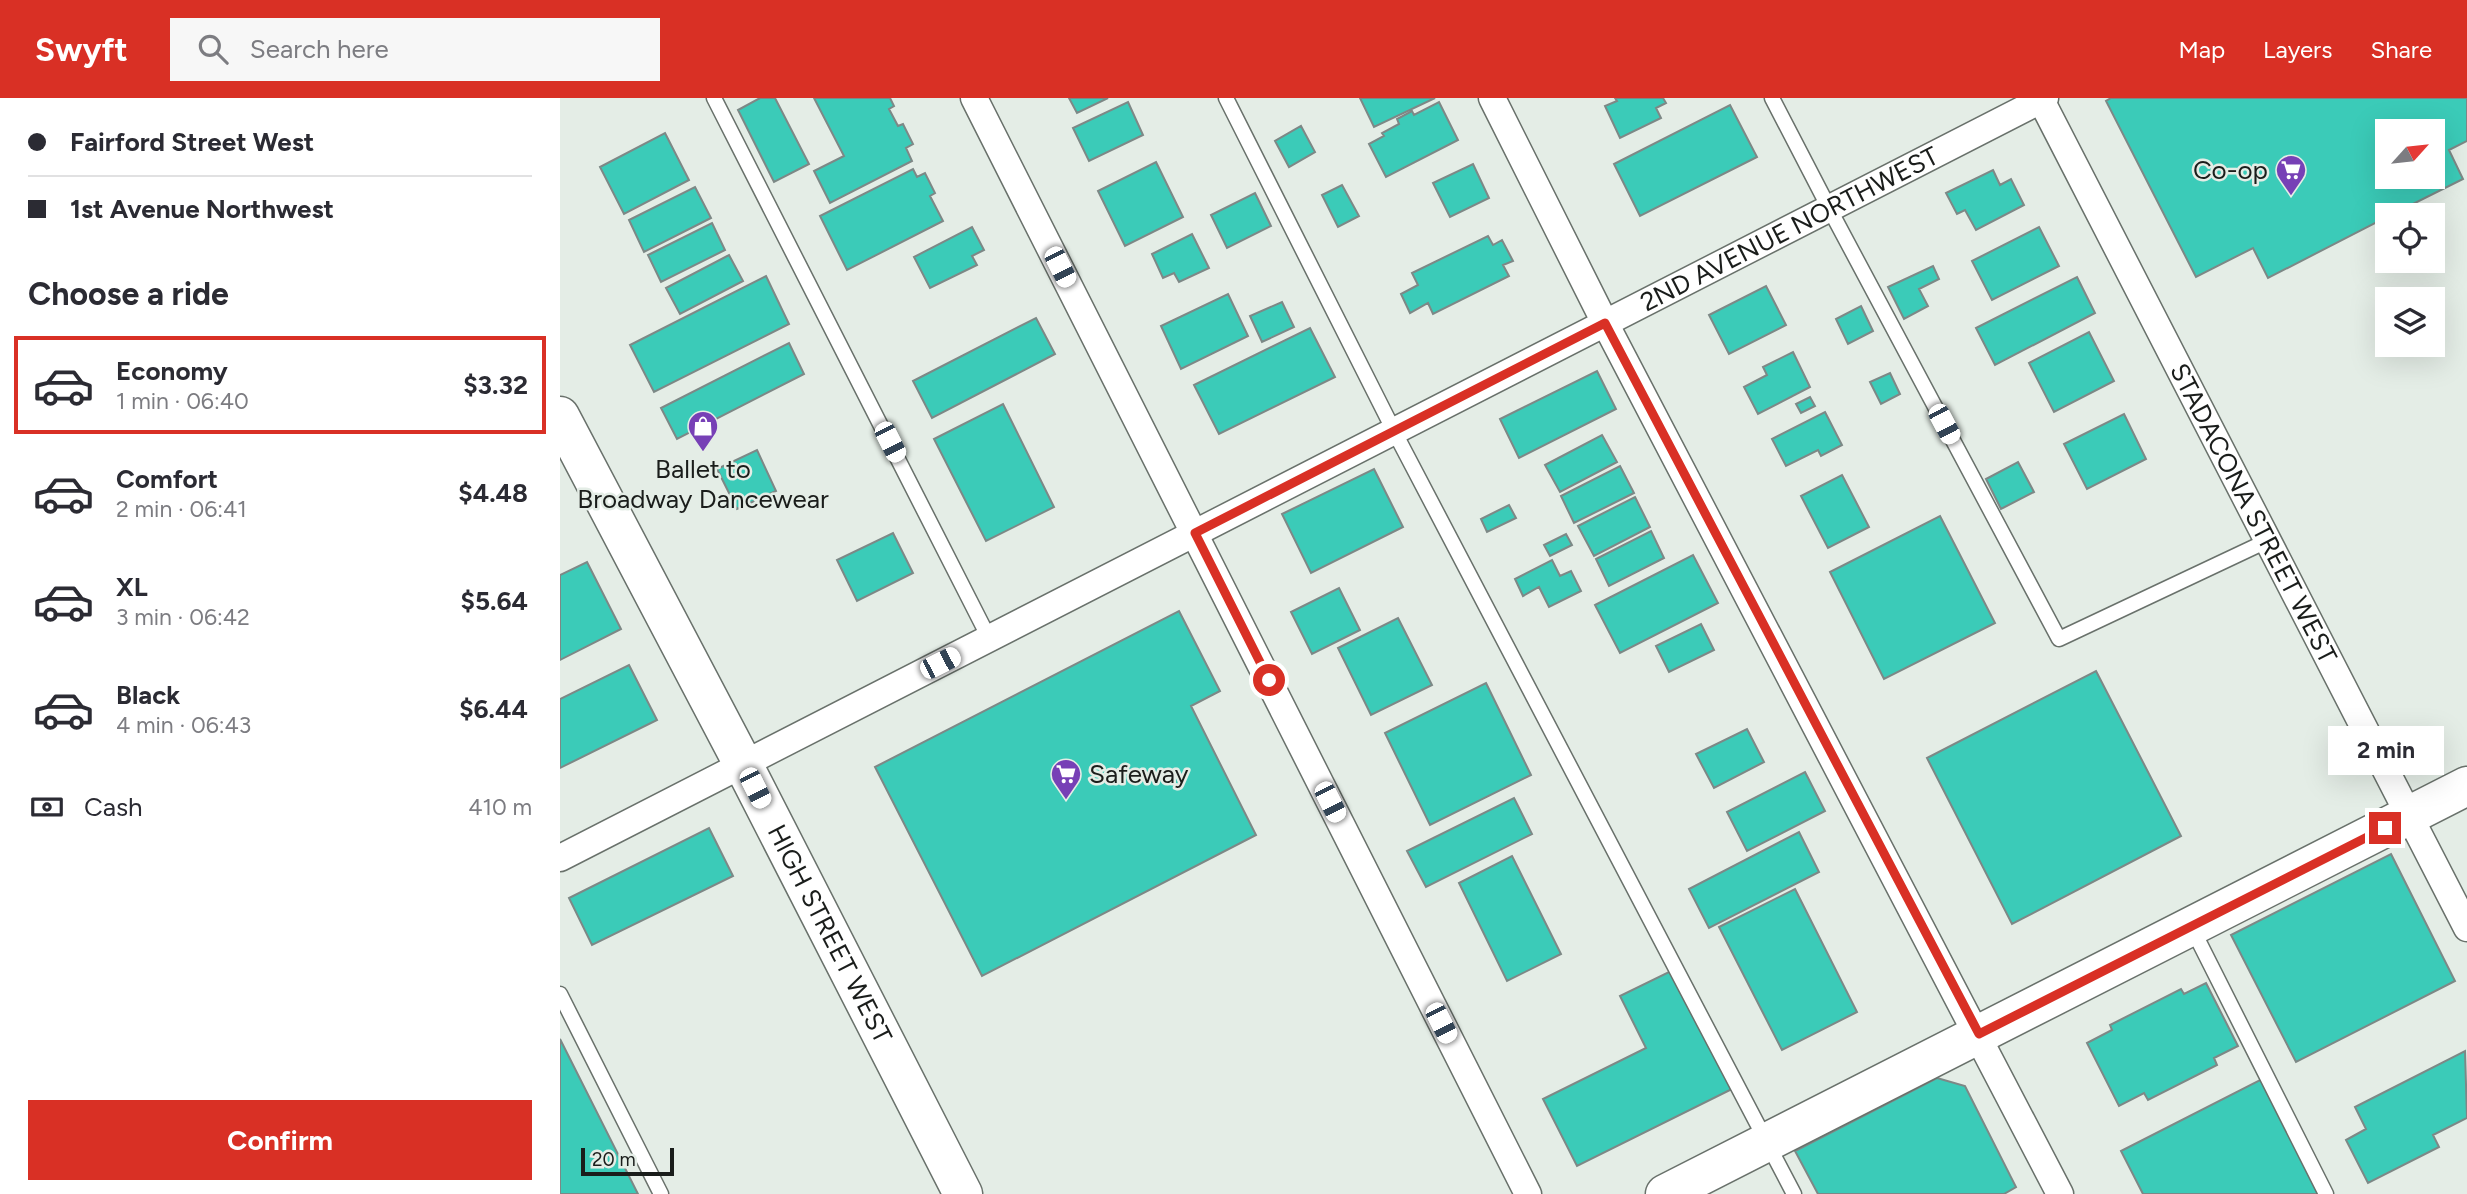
<!DOCTYPE html>
<meta charset="utf-8">
<style>
:root{--surface:#fff;--page:#f7f7f7;--text:#2b2b33;--muted:#7c7c81;--line:#e1e1e2;--accent:#d93025}
body{margin:0;font-family:Figtree,sans-serif;background:var(--page);color:var(--text);height:100vh;display:flex;flex-direction:column;font-size:26px;white-space:nowrap}
*{box-sizing:border-box;margin:0}
p{font-size:23px;color:var(--muted)}
.icon{flex:none;width:38px;height:38px;fill:none;stroke:currentColor;stroke-width:2;stroke-linecap:round;stroke-linejoin:round}
.map{position:relative;flex:1;overflow:hidden}
.side{display:flex;flex-direction:column;background:var(--surface);width:560px}
.side>*{flex:none}
.guide{display:grid;align-content:center;height:154px;padding:0 28px;background:var(--surface)}
.needle{width:46px;rotate:63deg}
.fabs{position:absolute;left:1815px;top:21px;display:grid;gap:14px}
.fabs a{display:grid;place-items:center;width:70px;height:70px;border-radius:0px;background:var(--surface);box-shadow:0 7px 28px #0002;font-size:35px}
.scale{position:absolute;left:21px;bottom:18px;width:93px;box-sizing:border-box;padding-left:7px;border:4px solid #1a1d1b;border-top:0;font-size:19px;line-height:24px;white-space:nowrap;color:#1a1d1b;-webkit-text-stroke:5px #e4ede6;paint-order:stroke}
.end{position:absolute;width:32px;height:32px;margin:-16px;border:9px solid #d93025;background:#fff;box-shadow:0 0 0 4px #fff}
.from{border-radius:50%}
.bubble{position:absolute;height:49px;border-radius:0px;background:var(--surface);box-shadow:0 7px 28px #0002;font-size:23px;font-weight:700;line-height:49px;text-align:center}
.car{position:absolute;width:21px;height:42px;margin:-21px -10px;border-radius:9px;box-shadow:0 0 5px 2px #0007;background:linear-gradient(#fff 24%,#345 0 40%,#fff 0 76%,#345 0 86%,#fff 0)}
.guide b{display:flex;align-items:center;gap:24px;height:66px;font-size:26px}
.guide b+b{border-top:2px solid var(--line)}
.guide i{width:18px;height:18px;background:var(--text)}
ul{padding:0;list-style:none}
li{display:flex;align-items:center;gap:21px;height:98px;margin:0 14px 10px;padding:0 14px;border:4px solid transparent;border-radius:0px}
li div{flex:1}
li b{display:block;font-size:26px}
li em{font-style:normal;font-weight:700}
li.selected{border-color:var(--accent)}
li>.icon{width:63px;height:63px;stroke-width:1.5}
h2{padding:0 28px;font-size:32px;line-height:84px}
.pay{display:flex;align-items:center;gap:18px;height:77px;padding:0 28px;font-size:26px}
.pay p{margin-inline-start:auto}
.cta{display:flex;gap:14px;margin-top:auto;padding:14px 28px}
.cta a{flex:1;height:80px;border-radius:0px;background:var(--accent);color:#fff;font-size:28px;font-weight:700;line-height:80px;text-align:center}
header{display:flex;align-items:center;gap:42px;box-sizing:border-box;height:98px;padding:0 35px;background:var(--accent);color:#fff}
header strong{font-size:33px}
nav{display:flex;gap:38px;margin-inline-start:auto;font-size:24px}
.search{width:490px;height:63px;background:var(--page);display:flex;align-items:center;gap:18px;box-sizing:border-box;padding:0 24px;border-radius:0px;color:var(--muted);font-size:26px}
main{display:flex;flex:1;min-height:0}
.map>svg:first-child{display:block}
.building{fill:#3bcbb8;stroke:#7d8886;stroke-width:2;fill-rule:evenodd}
.lines{fill:none;stroke-linecap:round;stroke-linejoin:round}
.lane-casing{stroke:#69716b;stroke-width:17}
.street-casing{stroke:#69716b;stroke-width:29}
.secondary-casing{stroke:#69716b;stroke-width:41}
.lane{stroke:#fff;stroke-width:14}
.street{stroke:#fff;stroke-width:26}
.secondary{stroke:#fff;stroke-width:38}
.route{stroke:#d93025;stroke-width:9}
.labels{text-anchor:middle;stroke-width:5;stroke-linejoin:round;paint-order:stroke}
.poi-label{font-size:26px;fill:#1a1d1b;stroke:#e4ede6;text-anchor:end}
.street-label{font-size:26px;fill:#1a1d1b;stroke:#e4ede6}
</style>
<header>
<strong>Swyft</strong>
<div class="search"><svg class="icon" aria-label="search" viewBox="0 0 24 24"><circle cx="10" cy="10" r="6"/><path d="M15 15l6 6"/></svg>Search here</div>
<nav><a>Map</a><a>Layers</a><a>Share</a></nav>
</header>
<main>
<section class="side">
<div class="guide">
<b><i class="from"></i>Fairford Street West</b>
<b><i></i>1st Avenue Northwest</b>
</div>
<h2>Choose a ride</h2>
<ul>
<li class="selected"><svg class="icon" aria-label="car" viewBox="0 0 24 24"><path d="M5 17H2v-5l4-1 3-4h7l3 4 3 1v5h-3M9 17h6M6 11h13"/><circle cx="7" cy="17" r="2"/><circle cx="17" cy="17" r="2"/></svg><div><b>Economy</b><p>1 min · 06:40</p></div><em>$3.32</em></li>
<li><svg class="icon" aria-label="car" viewBox="0 0 24 24"><path d="M5 17H2v-5l4-1 3-4h7l3 4 3 1v5h-3M9 17h6M6 11h13"/><circle cx="7" cy="17" r="2"/><circle cx="17" cy="17" r="2"/></svg><div><b>Comfort</b><p>2 min · 06:41</p></div><em>$4.48</em></li>
<li><svg class="icon" aria-label="car" viewBox="0 0 24 24"><path d="M5 17H2v-5l4-1 3-4h7l3 4 3 1v5h-3M9 17h6M6 11h13"/><circle cx="7" cy="17" r="2"/><circle cx="17" cy="17" r="2"/></svg><div><b>XL</b><p>3 min · 06:42</p></div><em>$5.64</em></li>
<li><svg class="icon" aria-label="car" viewBox="0 0 24 24"><path d="M5 17H2v-5l4-1 3-4h7l3 4 3 1v5h-3M9 17h6M6 11h13"/><circle cx="7" cy="17" r="2"/><circle cx="17" cy="17" r="2"/></svg><div><b>Black</b><p>4 min · 06:43</p></div><em>$6.44</em></li>
</ul>
<div class="pay"><svg class="icon" aria-label="cash" viewBox="0 0 24 24"><path d="M3 7h18v10H3z"/><circle cx="12" cy="12" r="2"/></svg>Cash<p>410 m</p></div>
<div class="cta"><a>Confirm</a></div>
</section>
<div class="map">
<svg width="1907" height="1096" viewBox="0 0 1907 1096">
<rect width="100%" height="100%" fill="#e4ede6"/>
<path class="building" d="M200,0H215L249,66L214,84L178,12Z
M254,0H330L334,8L329,11L338,28L343,26L353,46L346,50L352,63L270,105L254,73L284,58Z
M509,0H548L517,15Z
M800,0H875L814,29Z
M1055,0H1103L1106,5L1096,10L1101,20L1060,40L1045,8L1057,3Z
M1551,0H1907V43L1889,52L1903,81L1831,117H1827V119L1708,180L1693,150L1636,179L1546,3ZM1827,33H1872V79H1827Z
M568,4L583,37L529,63L513,30Z
M879,4L898,42L826,79L809,46L824,38L822,35L839,26L837,21L852,13L854,17Z
M1170,7L1197,59L1080,118L1054,66Z
M741,28L755,54L729,69L715,43Z
M105,35L129,82L64,116L40,69Z
M596,64L623,119L565,148L538,93Z
M913,66L929,100L890,119L873,85Z
M353,71L357,79L365,75L375,95L370,98L383,123L287,172L260,118Z
M1433,72L1440,87L1451,81L1464,107L1416,132L1405,112L1397,116L1386,95Z
M782,87L799,118L778,129L762,97Z
M135,89L151,120L84,154L69,122Z
M695,95L711,128L667,150L651,117Z
M152,125L165,152L101,184L88,157Z
M412,129L424,152L412,158L417,167L370,190L354,159Z
M1479,129L1499,168L1432,202L1412,163Z
M632,136L649,170L619,184L614,175L603,180L592,156Z
M928,138L933,147L942,142L953,163L943,167L949,178L873,216L868,205L850,215L841,196L858,187L852,175Z
M169,157L183,183L120,216L106,190Z
M1373,168L1379,181L1359,191L1368,208L1344,221L1328,189Z
M206,178L229,226L94,294L70,247Z
M1517,179L1535,215L1435,267L1416,230Z
M1206,188L1226,227L1169,256L1149,217Z
M668,196L688,238L621,271L601,228Z
M722,204L734,229L702,244L690,218Z
M1301,208L1313,233L1288,246L1276,221Z
M476,220L495,256L372,320L353,283Z
M750,230L775,279L659,336L634,287Z
M1529,234L1554,283L1494,314L1469,265Z
M229,245L244,276L117,341L101,310Z
M1233,254L1250,289L1198,316L1184,289L1207,277L1203,269Z
M1037,273L1056,311L959,360L940,321Z
M1330,275L1340,296L1321,306L1310,284Z
M1250,299L1255,308L1241,315L1236,306Z
M443,306L494,409L426,443L374,341Z
M1265,314L1282,347L1261,358L1258,352L1226,368L1212,341Z
M1564,316L1586,361L1527,391L1504,346Z
M1042,337L1057,364L1000,394L985,367Z
M197,352L216,393L177,411L157,371Z
M1458,364L1474,394L1441,411L1426,381Z
M1060,368L1074,395L1014,425L1001,398Z
M814,371L843,429L751,475L722,416Z
M1282,377L1309,429L1268,450L1241,398Z
M1075,399L1090,429L1034,458L1018,428Z
M949,407L956,420L927,434L921,421Z
M1380,418L1435,525L1324,581L1270,474Z
M1091,433L1104,460L1049,488L1036,461Z
M333,435L353,475L297,503L277,462Z
M1006,436L1012,447L990,458L984,447Z
M1133,457L1158,505L1060,555L1035,507Z
M992,462L1000,478L1011,473L1021,493L989,509L979,489L963,498L955,481Z
M27,464L61,531L0,562V477Z
M779,490L800,532L752,556L731,514Z
M619,513L660,593L631,608L696,737L422,878L315,669Z
M838,520L872,587L811,617L778,550Z
M1141,526L1154,552L1109,574L1096,548Z
M69,567L97,622L0,670V601Z
M1536,573L1621,738L1452,826L1367,660Z
M926,585L971,677L870,727L825,635Z
M1187,631L1204,664L1154,690L1136,656Z
M1245,674L1265,713L1187,753L1167,714Z
M954,700L972,736L866,789L847,753Z
M149,730L173,778L32,847L9,800Z
M1239,734L1259,774L1149,830L1129,791Z
M1831,756L1895,883L1736,964L1671,837Z
M952,758L1001,856L947,883L899,785Z
M1235,791L1297,914L1222,952L1159,829Z
M1113,872L1172,991L1017,1068L983,1001L1086,950L1060,898Z
M1646,885L1678,948L1654,960L1657,967L1588,1002L1584,995L1559,1008L1527,945L1552,932L1550,927L1621,891L1624,896Z
M0,941L78,1096H0Z
M1905,953L1907,1020L1873,1037L1879,1049L1808,1085L1786,1042L1806,1031L1795,1009Z
M1377,980L1405,988L1456,1089L1444,1096H1258L1235,1053Z
M1704,980L1762,1096H1583L1561,1053Z"/>
<g class="lines">
<g class="lane-casing">
<path id="lane" d="M154,0L429,540
M666,0L834,333L1234,1096
M1212,0L1269,110L1499,541L1709,442
M1631,828L1766,1096
M0,896L101,1096"/>
</g>
<g class="street-casing">
<g id="street">
<path d="M414,0L968,1096"/>
<path d="M932,0L1045,225L1500,1096"/>
<path id="s1" d="M1480,0L1907,830"/>
<path id="s2" d="M0,760L1485,0"/>
</g>
</g>
<g class="secondary-casing">
<g id="secondary">
<path id="s3" d="M0,318L183,666L403,1096"/>
<path d="M1105,1096L1907,688"/>
</g>
</g>
<use href="#lane" class="lane"/>
<use href="#street" class="street"/>
<use href="#secondary" class="secondary"/>
</g>
<g class="lines">
<path class="route" d="M709,582L635,435L1045,225L1419,936L1825,730"/>
</g>
<defs>
<g id="supermarket-pin" transform="scale(1.575)"><path d="M0 17L-7.5 6A9.5 9.5 0 1 1 7.5 6Z" fill="#7740b6" stroke="#e4ede6"/><path d="M-6-5.5h2.5l.6 2H6L4.5 2H-2.5L-4.4-4H-6ZM-1.5 3.2a1.3 1.3 0 1 0 .1 0ZM3 3.2a1.3 1.3 0 1 0 .1 0Z" fill="#fff"/></g>
<g id="shop-pin" transform="scale(1.575)"><path d="M0 17L-7.5 6A9.5 9.5 0 1 1 7.5 6Z" fill="#7740b6" stroke="#e4ede6"/><path d="M-5-2.5h2.3a2.7 3.5 0 0 1 5.4 0H5L5.5 6h-11ZM-1.5-2.5h3a1.5 2.3 0 0 0-3 0Z" fill="#fff"/></g>
</defs>
<g fill-rule="evenodd">
<use href="#supermarket-pin" x="1731" y="72"/>
<use href="#shop-pin" x="143" y="328"/>
<use href="#supermarket-pin" x="506" y="676"/>
</g>
<g class="labels">
<g class="poi-label">
<text x="1708" y="81">Co-op</text>
<text x="143" y="380" text-anchor="middle">Ballet to<tspan x="143" dy="30">Broadway Dancewear</tspan></text>
<text x="529" y="685" text-anchor="start">Safeway</text>
</g>
<g class="street-label">
<text dy="9" stroke="none"><textPath href="#s2" startOffset="1381">2ND AVENUE NORTHWEST</textPath></text>
<text dy="9" stroke="none"><textPath href="#s1" startOffset="467">STADACONA STREET WEST</textPath></text>
<text dy="9" stroke="none"><textPath href="#s3" startOffset="584">HIGH STREET WEST</textPath></text>
</g>
</g>
</svg>
<div class="fabs">
<a><svg class="needle" viewBox="-14 -14 28 28"><path d="M0-13l5 13h-10z" fill="#e53935"/><path d="M0 13l5-13h-10z" fill="#7c7c81"/></svg></a>
<a><svg class="icon" aria-label="locate" viewBox="0 0 24 24"><circle cx="12" cy="12" r="6"/><path d="M12 2v4M12 18v4M2 12h4M18 12h4"/></svg></a>
<a><svg class="icon" aria-label="layers" viewBox="0 0 24 24"><path d="M12 4l9 5-9 5-9-5zM3 14l9 5 9-5"/></svg></a>
</div>
<div class="scale">20 m</div>
<i class="end from" style="left:709px;top:582px"></i>
<i class="end" style="left:1825px;top:730px"></i>
<div class="bubble" style="left:1768px;top:628px;width:116px">2 min</div>
<i class="car" style="left:500px;top:169px;rotate:153deg"></i>
<i class="car" style="left:1384px;top:326px;rotate:152deg"></i>
<i class="car" style="left:330px;top:344px;rotate:153deg"></i>
<i class="car" style="left:380px;top:565px;rotate:63deg"></i>
<i class="car" style="left:195px;top:690px;rotate:153deg"></i>
<i class="car" style="left:770px;top:704px;rotate:153deg"></i>
<i class="car" style="left:881px;top:925px;rotate:153deg"></i>
</div>
</main>
